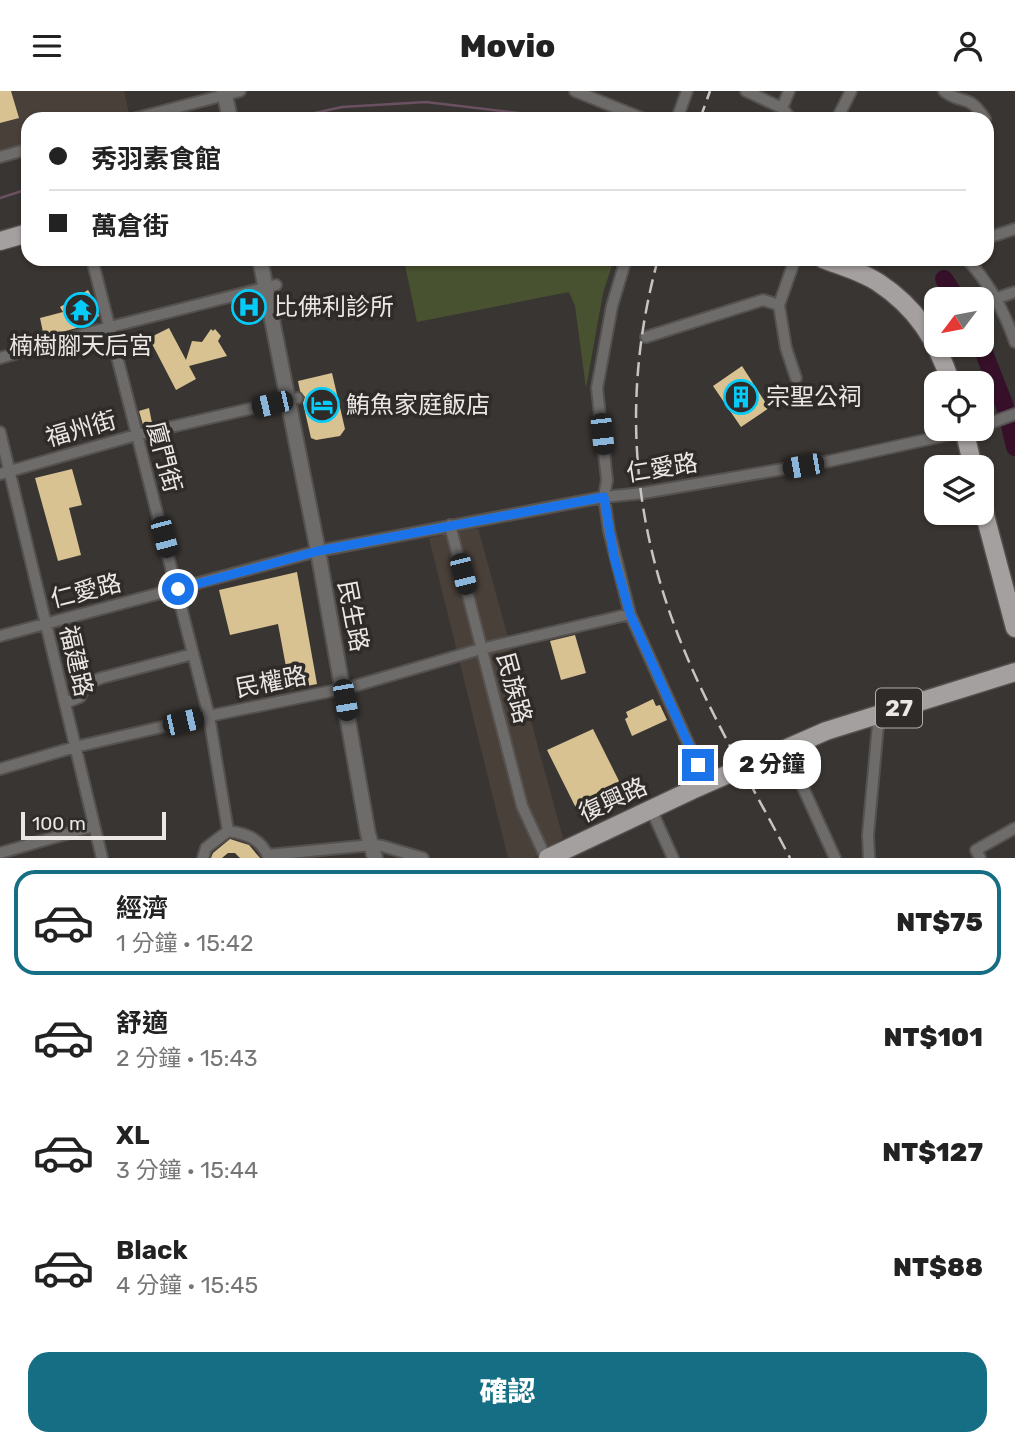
<!DOCTYPE html>
<html lang="zh-TW">
<meta charset="utf-8">
<style>
:root{--surface:#fff;--page:#f6f6f6;--text:#222;--muted:#767676;--line:#e0e0e0;--accent:#156e83}
body{margin:0;font-family:Rubik,"Noto Sans TC",sans-serif;background:var(--page);color:var(--text);height:100vh;display:flex;flex-direction:column;font-size:26px;white-space:nowrap}
*{box-sizing:border-box;margin:0}
p{font-size:23px;color:var(--muted)}
.icon{flex:none;width:38px;height:38px;fill:none;stroke:currentColor;stroke-width:2;stroke-linecap:round;stroke-linejoin:round}
.map{position:relative;height:767px;overflow:hidden}
.details{display:flex;flex-direction:column;background:var(--surface);flex:1}
.details>*{flex:none}
.guide{position:absolute;left:21px;top:21px;width:973px;height:154px;border-radius:21px;box-shadow:0 2px 5px #0004;display:grid;align-content:center;height:154px;padding:0 28px;background:var(--surface)}
.needle{width:46px;rotate:238deg}
.fabs{position:absolute;left:924px;top:196px;display:grid;gap:14px}
.fabs a{display:grid;place-items:center;width:70px;height:70px;border-radius:14px;background:var(--surface);box-shadow:0 2px 5px #0004;font-size:35px}
.scale{position:absolute;left:21px;bottom:18px;width:145px;box-sizing:border-box;padding-left:7px;border:4px solid #eae7e5;border-top:0;font-size:19px;line-height:24px;white-space:nowrap;color:#eae7e5;-webkit-text-stroke:5px #2e2b28;paint-order:stroke}
.end{position:absolute;width:32px;height:32px;margin:-16px;border:9px solid #1a73e8;background:#fff;box-shadow:0 0 0 4px #fff}
.from{border-radius:50%}
.bubble{position:absolute;height:49px;border-radius:21px;background:var(--surface);box-shadow:0 2px 5px #0004;font-size:23px;font-weight:800;line-height:49px;text-align:center}
.car{position:absolute;width:21px;height:42px;margin:-21px -10px;border-radius:9px;box-shadow:0 0 5px 2px #0007;background:linear-gradient(#222 24%,#8ab4d8 0 40%,#222 0 76%,#8ab4d8 0 86%,#222 0)}
.guide b{display:flex;align-items:center;gap:24px;height:66px;font-size:26px}
.guide b+b{border-top:2px solid var(--line)}
.guide i{width:18px;height:18px;background:var(--text)}
ul{padding:12px 0 0;list-style:none}
li{display:flex;align-items:center;gap:21px;height:105px;margin:0 14px 10px;padding:0 14px;border:4px solid transparent;border-radius:21px}
li div{flex:1}
li b{display:block;font-size:26px}
li em{font-style:normal;font-weight:800}
li.on{border-color:var(--accent)}
li>.icon{width:63px;height:63px;stroke-width:1.5}
.action{display:flex;gap:14px;margin-top:auto;padding:14px 28px}
.action a{flex:1;height:80px;border-radius:21px;background:var(--accent);color:#fff;font-size:28px;font-weight:800;line-height:80px;text-align:center}
header{display:flex;justify-content:space-between;align-items:center;height:91px;padding:0 28px;background:var(--surface);font-size:32px;font-weight:800}
.map>svg:first-child{display:block}
.built{fill:#4a403a}
.green{fill:#495230}
.lines{fill:none;stroke-linecap:round;stroke-linejoin:round}
.stream{stroke:#6b5061;stroke-width:2.5}
.river{stroke:#351028;stroke-width:18}
.building{fill:#d8c292}
.minor-casing{stroke:#55514f;stroke-width:14}
.tertiary-casing{stroke:#55514f;stroke-width:18}
.primary-casing{stroke:#55514f;stroke-width:21}
.minor{stroke:#6e6c6b;stroke-width:10}
.tertiary{stroke:#6e6c6b;stroke-width:14}
.primary{stroke:#a5a0a0;stroke-width:18}
.rail{stroke:#c8c4c2;stroke-width:2.5;stroke-dasharray:14 7;stroke-linecap:butt}
.route{stroke:#1a73e8;stroke-width:9}
.labels{text-anchor:middle;stroke-width:7;stroke-linejoin:round;paint-order:stroke}
.shield{fill:#2e2b28;stroke:#b2afac;stroke-width:2}
.shield-label{font-size:23px;font-weight:bold;fill:#eae7e5}
.poi-label{font-size:24px;fill:#eae7e5;stroke:#2e2b28;text-anchor:start}
.street-label{font-size:24px;fill:#eae7e5;stroke:#2e2b28}
</style>
<header><svg class="icon" aria-label="menu" viewBox="0 0 24 24"><path d="M4 6h16M4 12h16M4 18h16"/></svg>Movio<svg class="icon" aria-label="person" viewBox="0 0 24 24"><circle cx="12" cy="8" r="4"/><path d="M4 21q1-7 8-7t8 7"/></svg></header>
<div class="map">
<svg width="1015" height="767" viewBox="0 0 1015 767">
<rect width="100%" height="100%" fill="#393532"/>
<path class="built" d="M0,0H124L130,28H28V58L0,66Z
M478,437L563,747L543,763L533,767H508L429,447Z"/>
<path class="green" d="M418,168H614L603,202L586,297L575,215L569,201L417,231L405,174Z"/>
<g class="lines">
<path class="stream" d="M288,28L342,16L426,11L527,23L541,28
M0,107L28,98
M1006,318L1015,315"/>
<path class="river" d="M944,188L957,208
M981,254L1006,318L1015,356"/>
</g>
<path class="building" d="M0,0H11L19,27L0,32Z
M88,199L95,211L99,225L80,236L44,246L40,227L63,221L60,216Z
M169,237L186,269L192,250L202,251L211,238L213,240L215,238L221,245L218,250L227,265L189,275L196,288L176,299L149,247Z
M742,275L769,317L741,336L713,295Z
M332,282L345,338L340,345L316,349L311,347L303,312L305,306L300,300L298,290Z
M149,317L152,332L143,334L139,320Z
M72,378L82,414L69,417L81,464L58,470L35,387Z
M297,481L317,593L266,603L263,585L287,581L278,533L230,544L219,499Z
M575,544L586,582L561,589L550,550Z
M653,608L656,615L660,614L667,629L632,645L625,628L628,626L626,621Z
M593,638L624,700L579,723L547,659Z
M230,748L249,754L260,767H240L235,762H228L222,767H211L213,762Z"/>
<g class="lines">
<g class="minor-casing">
<path id="minor" d="M575,0L644,28
M746,0L782,17L791,28
M944,0C963,15 968,1 985,28
M782,17L789,0
M133,28L240,0
M677,28L687,0
M837,28L851,0
M0,66L28,58
M987,147L1015,138
M92,168L209,625L228,740
M626,168L612,215L597,297L607,389L604,406L609,440L630,523L706,692
M795,168L779,214L786,257L796,287
M967,168C990,193 1004,219 1015,251
M997,207L1015,201
M646,246L763,209L779,214
M0,267L110,236L276,194
M982,335L1015,323
M0,341L102,767
M0,383L136,344L297,307
M450,434L522,715L546,767
M0,545L318,460L604,406L643,402L830,370L970,339
M65,612L80,606L86,593L101,587L193,563
M785,657L835,767
M0,678L75,656L209,625L351,596L481,558L630,523
M651,718L673,767
M0,762L94,735
M268,764L372,754L382,755L423,767
M203,767L206,757L228,740C248,743 261,748 269,767
M869,767L868,744L879,623
M980,767L976,759L1015,737"/>
</g>
<g class="tertiary-casing">
<path id="tertiary" d="M224,0L230,28
M260,168L318,460L368,743L375,767"/>
</g>
<g class="primary-casing">
<path id="primary" d="M0,150L28,142
M823,168C841,175 863,181 879,192C917,217 937,250 951,292
M964,338L973,376
M982,413L1015,537
M548,767L692,699L826,640L1015,581"/>
</g>
<use href="#minor" class="minor"/>
<use href="#tertiary" class="tertiary"/>
<use href="#primary" class="primary"/>
<path class="rail" d="M700,28L710,0
M658,168C623,296 630,420 678,544C708,621 752,694 790,767"/>
</g>
<g class="lines">
<path class="route" d="M178,498L318,460L604,406L614,466L630,523L698,674"/>
</g>
<defs>
<g id="hospital-ring" transform="scale(1.75)"><circle r="9.5" fill="#2e2b28" stroke="#06cbf9" stroke-width="1.5"/><path d="M-5-5h3v3.5h4V-5h3V5h-3V1.5h-4V5h-3Z" fill="#06cbf9"/></g>
<g id="temple-ring" transform="scale(1.75)"><circle r="9.5" fill="#2e2b28" stroke="#06cbf9" stroke-width="1.5"/><path d="M0-6L5-2H3V0L6.5 2.5H4V6H1.5V3h-3V6H-4V2.5H-6.5L-3 0V-2H-5Z" fill="#06cbf9"/></g>
<g id="building-ring" transform="scale(1.75)"><circle r="9.5" fill="#2e2b28" stroke="#06cbf9" stroke-width="1.5"/><path d="M-4-6H4V6H1V3H-1V6H-4ZM-2.5-4.3h1.7v1.8h-1.7ZM.8-4.3h1.7v1.8H.8ZM-2.5-1h1.7V.8h-1.7ZM.8-1h1.7V.8H.8Z" fill="#06cbf9"/></g>
<g id="hotel-ring" transform="scale(1.75)"><circle r="9.5" fill="#2e2b28" stroke="#06cbf9" stroke-width="1.5"/><path d="M-6-4.5h1.5V1H6V5H4.5V3h-9V5H-6ZM-4 0a1.8 1.8 0 1 1 3.6 0ZM.5 0V-2.5h3Q6-2.5 6 0Z" fill="#06cbf9"/></g>
</defs>
<g fill-rule="evenodd">
<use href="#hospital-ring" x="249" y="216"/>
<use href="#temple-ring" x="81" y="219"/>
<use href="#building-ring" x="741" y="306"/>
<use href="#hotel-ring" x="322" y="314"/>
</g>
<g class="labels">
<rect class="shield" x="876" y="597.5" width="46" height="39" rx="5"/>
<g class="shield-label">
<text x="899" y="625">27</text>
</g>
<g class="poi-label">
<text x="274" y="224">比佛利診所</text>
<text x="81" y="263" text-anchor="middle">楠樹腳天后宮</text>
<text x="766" y="314">宗聖公祠</text>
<text x="346" y="322">鮪魚家庭飯店</text>
</g>
<g class="street-label">
<text transform="translate(81 338) rotate(-16)" y="8">福州街</text>
<text transform="translate(164 366) rotate(75)" y="8">廈門街</text>
<text transform="translate(662 377) rotate(-9)" y="8">仁愛路</text>
<text transform="translate(86 500) rotate(-14)" y="8">仁愛路</text>
<text transform="translate(353 525) rotate(79)" y="8">民生路</text>
<text transform="translate(76 570) rotate(77)" y="8">福建路</text>
<text transform="translate(271 591) rotate(-11)" y="8">民權路</text>
<text transform="translate(514 597) rotate(75)" y="8">民族路</text>
<text transform="translate(613 709) rotate(-25)" y="8">復興路</text>
</g>
</g>
</svg>
<div class="fabs">
<a><svg class="needle" viewBox="-14 -14 28 28"><path d="M0-13l5 13h-10z" fill="#e53935"/><path d="M0 13l5-13h-10z" fill="#767676"/></svg></a>
<a><svg class="icon" aria-label="locate" viewBox="0 0 24 24"><circle cx="12" cy="12" r="6"/><path d="M12 2v4M12 18v4M2 12h4M18 12h4"/></svg></a>
<a><svg class="icon" aria-label="layers" viewBox="0 0 24 24"><path d="M12 4l9 5-9 5-9-5zM3 14l9 5 9-5"/></svg></a>
</div>
<div class="scale">100 m</div>
<i class="end from" style="left:178px;top:498px"></i>
<i class="end" style="left:698px;top:674px"></i>
<div class="bubble" style="left:723px;top:649px;width:98px">2 分鐘</div>
<i class="car" style="left:272px;top:313px;rotate:257deg"></i>
<i class="car" style="left:602px;top:343px;rotate:174deg"></i>
<i class="car" style="left:803px;top:375px;rotate:260deg"></i>
<i class="car" style="left:164px;top:446px;rotate:165deg"></i>
<i class="car" style="left:463px;top:483px;rotate:166deg"></i>
<i class="car" style="left:345px;top:609px;rotate:170deg"></i>
<i class="car" style="left:183px;top:631px;rotate:77deg"></i>
<div class="guide">
<b><i class="from"></i>秀羽素食館</b>
<b><i></i>萬倉街</b>
</div>
</div>
<section class="details">
<ul>
<li class="on"><svg class="icon" aria-label="car" viewBox="0 0 24 24"><path d="M5 17H2v-5l4-1 3-4h7l3 4 3 1v5h-3M9 17h6M6 11h13"/><circle cx="7" cy="17" r="2"/><circle cx="17" cy="17" r="2"/></svg><div><b>經濟</b><p>1 分鐘 · 15:42</p></div><em>NT$75</em></li>
<li><svg class="icon" aria-label="car" viewBox="0 0 24 24"><path d="M5 17H2v-5l4-1 3-4h7l3 4 3 1v5h-3M9 17h6M6 11h13"/><circle cx="7" cy="17" r="2"/><circle cx="17" cy="17" r="2"/></svg><div><b>舒適</b><p>2 分鐘 · 15:43</p></div><em>NT$101</em></li>
<li><svg class="icon" aria-label="car" viewBox="0 0 24 24"><path d="M5 17H2v-5l4-1 3-4h7l3 4 3 1v5h-3M9 17h6M6 11h13"/><circle cx="7" cy="17" r="2"/><circle cx="17" cy="17" r="2"/></svg><div><b>XL</b><p>3 分鐘 · 15:44</p></div><em>NT$127</em></li>
<li><svg class="icon" aria-label="car" viewBox="0 0 24 24"><path d="M5 17H2v-5l4-1 3-4h7l3 4 3 1v5h-3M9 17h6M6 11h13"/><circle cx="7" cy="17" r="2"/><circle cx="17" cy="17" r="2"/></svg><div><b>Black</b><p>4 分鐘 · 15:45</p></div><em>NT$88</em></li>
</ul>
<div class="action"><a>確認</a></div>
</section>
